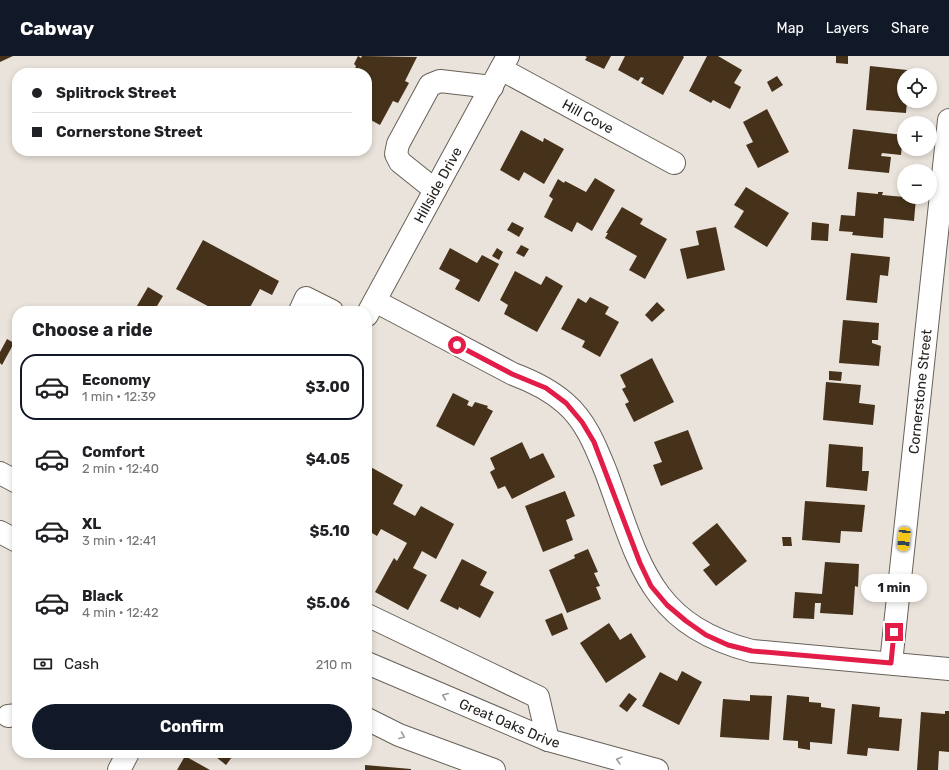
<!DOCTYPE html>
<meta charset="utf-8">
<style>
:root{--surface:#fff;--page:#f6f6f6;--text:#202124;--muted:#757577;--line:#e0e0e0;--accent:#111827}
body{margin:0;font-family:Rubik,sans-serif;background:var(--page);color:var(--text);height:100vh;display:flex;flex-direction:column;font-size:15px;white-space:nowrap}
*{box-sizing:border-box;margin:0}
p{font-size:13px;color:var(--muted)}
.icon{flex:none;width:22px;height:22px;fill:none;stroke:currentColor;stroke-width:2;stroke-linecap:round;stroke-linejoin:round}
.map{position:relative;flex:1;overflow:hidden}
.side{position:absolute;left:12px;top:250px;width:360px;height:452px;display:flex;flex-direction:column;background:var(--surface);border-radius:16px;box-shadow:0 2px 6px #0003}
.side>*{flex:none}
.guide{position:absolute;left:12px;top:12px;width:360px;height:88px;border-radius:16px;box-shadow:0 2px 6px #0003;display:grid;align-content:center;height:88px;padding:0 20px;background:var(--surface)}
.tools{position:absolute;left:897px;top:12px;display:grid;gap:8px}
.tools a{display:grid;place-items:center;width:40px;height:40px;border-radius:50%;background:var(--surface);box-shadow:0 2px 6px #0003;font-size:20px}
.end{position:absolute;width:18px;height:18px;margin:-9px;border:5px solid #e11d48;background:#fff;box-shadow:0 0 0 2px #fff}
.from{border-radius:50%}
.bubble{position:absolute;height:28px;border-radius:14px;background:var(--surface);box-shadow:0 2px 6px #0003;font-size:13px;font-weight:700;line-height:28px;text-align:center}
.car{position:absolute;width:12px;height:24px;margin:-12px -6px;border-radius:5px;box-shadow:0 0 3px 1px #0007;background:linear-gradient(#f5c518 24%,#345 0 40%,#f5c518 0 76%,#345 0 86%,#f5c518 0)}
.guide b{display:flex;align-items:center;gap:14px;height:38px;font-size:15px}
.guide b+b{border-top:1px solid var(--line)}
.guide i{width:10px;height:10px;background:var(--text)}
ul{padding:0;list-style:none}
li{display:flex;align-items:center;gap:12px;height:66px;margin:0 8px 6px;padding:0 12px;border:2px solid transparent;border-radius:16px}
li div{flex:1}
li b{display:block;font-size:15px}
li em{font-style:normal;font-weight:700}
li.current{border-color:var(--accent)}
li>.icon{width:36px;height:36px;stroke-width:1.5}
h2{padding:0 20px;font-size:18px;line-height:48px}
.pay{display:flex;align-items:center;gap:10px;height:44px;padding:0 20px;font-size:15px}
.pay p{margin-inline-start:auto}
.cta{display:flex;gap:8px;margin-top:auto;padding:8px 20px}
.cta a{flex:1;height:46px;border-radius:24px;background:var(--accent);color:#fff;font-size:16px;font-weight:700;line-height:46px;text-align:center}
header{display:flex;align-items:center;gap:24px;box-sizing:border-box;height:56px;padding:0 20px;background:var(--accent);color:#fff}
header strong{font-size:19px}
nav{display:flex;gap:22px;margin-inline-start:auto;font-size:14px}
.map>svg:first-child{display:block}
.building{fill:#46321a}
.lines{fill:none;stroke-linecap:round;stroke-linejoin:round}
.minor-casing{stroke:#67615a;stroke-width:24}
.minor{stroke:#fff;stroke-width:22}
.oneway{stroke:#9d9c9a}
.route{stroke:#e11d48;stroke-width:5}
.labels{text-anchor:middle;stroke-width:4;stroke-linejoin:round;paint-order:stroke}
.street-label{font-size:14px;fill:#25221f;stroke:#eae3db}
</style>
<header>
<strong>Cabway</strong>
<nav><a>Map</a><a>Layers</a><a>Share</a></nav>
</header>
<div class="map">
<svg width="949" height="714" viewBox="0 0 949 714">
<rect width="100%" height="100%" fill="#eae3db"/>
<path class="building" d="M0,0H13L0,6Z
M358,0L361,2L362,0L417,1L405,25L409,27L398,47L393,45L380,69L367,62V17H353L356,10L354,8Z
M585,0H611L604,13L585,4L587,1Z
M625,0H683L684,1L663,39L641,27L644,22L641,21L638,25L618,14Z
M707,0H718L742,14L734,27L741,31L730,53L713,44L711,47L689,35Z
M836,0H848V8L836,7Z
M870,10L907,14L906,19H904V31L901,30L900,38H904V45H907L906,57L866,54Z
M777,20L783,29L772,36L767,26Z
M767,53L789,96L758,112L746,89L753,86L743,66Z
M853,73L903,79L901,99L882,97L881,100L891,101L889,117L848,113Z
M521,74L543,86L544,82L564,93L544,128L524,116L519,125L500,114Z
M595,122L615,134L592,175L577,166L572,176L544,161L553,143L549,140L558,123L564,127L565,125L586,136Z
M746,131L789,157L767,191L734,171L744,155L734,149Z
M857,136L878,138V136H883L882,139L916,142L914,165L884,162L883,182L852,179L853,176L839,175L841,159L855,160Z
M622,151L643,163L640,168L667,183L645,223L629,214L637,200L605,182L608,177H606Z
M512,166L524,172L519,181L507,174Z
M812,166L829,168L828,185L811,184Z
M716,171L725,214L687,223L680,193L699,189L696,175Z
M203,184L279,225L272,239L260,233L248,255H217L176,233Z
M521,189L529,193L524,201L516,197Z
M450,192L477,207L482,199L499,208L479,246L455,233L460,224L439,213Z
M497,192L503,196L499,204L492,200Z
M851,197L890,201L888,220L880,219L877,247L846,244Z
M515,215L541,229L546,220L563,230L537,276L504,258L508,249L500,244Z
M148,231L163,240L154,255H134Z
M590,241L609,251L605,258L619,266L600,301L582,291L585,285L561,273L578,242L586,247Z
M657,246L665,254L652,266L645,259Z
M843,264L879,267L878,284H872V287L881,290L879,310L839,307Z
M7,283L14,287L2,309L0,307V296Z
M652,302L674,346L634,366L625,348L629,346L622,333L626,331L620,319Z
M829,315L842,316L841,325L829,324Z
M826,326L861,329L859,347L875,349L873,369L823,364Z
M453,337L469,345L467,349L472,351L475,346L488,350L487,352L493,355L474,390L436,370Z
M688,374L703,413L661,430L653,409L662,406L654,386Z
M522,386L530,403L543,397L555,421L512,443L505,430L498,433L490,416L495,413L490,402Z
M829,388L863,391L862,415H869L867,435L826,431Z
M367,409L403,429L393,448L415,460L421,450L454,468L436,503L422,495L413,512L427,519L408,554L375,536L394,502L397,505L407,487L381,473L377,480L367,474Z
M565,435L575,460L566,464L573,484L543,496L525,450Z
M805,445L865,449L862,476L841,475L840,487L802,484Z
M717,467L747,505L716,530L703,514L710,509L692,487Z
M782,481H791L792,490H783Z
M588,493L598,516L594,517L600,530L596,531L601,543L567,557L549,514L575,502L574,499Z
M462,503L487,516L480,529L494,536L480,562L459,551L458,554L440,545Z
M825,506L859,508L858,531L855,530L853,559L820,557L821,547H815L814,563L793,562L795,536L822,538Z
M562,557L568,573L552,580L545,564Z
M609,567L620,584L631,577L646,601L606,627L580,587Z
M682,615L702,626L679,669L642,650L660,616L677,625Z
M629,637L637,643L627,656L619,650Z
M750,639L772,640L769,684L720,681L723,643L750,645Z
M787,639L809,641V646L821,647V651L835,653L832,688L810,686V694L798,692V685L783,684Z
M852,648L880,651L879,661L902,663L899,695L868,692L867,700L847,698Z
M945,655H949V696L939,695L938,714H917L921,656L945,658Z
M211,697H235L226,709Z
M185,700L210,714H177Z
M365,709L411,713V714H365Z"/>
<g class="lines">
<g class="minor-casing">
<g id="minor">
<path id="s1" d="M501,13L674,107"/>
<path d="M435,134L400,106L396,98L398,88L430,29L440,25L492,31"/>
<path d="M375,245L513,318C532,325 549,333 565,347C586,365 596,391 606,416C639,505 648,568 752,595L949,613"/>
<path d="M300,255L306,242L332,255"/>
<path id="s2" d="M367,259L508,0"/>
<path d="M0,417L17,426"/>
<path d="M0,476L17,485"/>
<path d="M367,559L538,641L548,684"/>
<path id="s3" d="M367,607L548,684L657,714"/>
<path id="s4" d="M891,607L949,64"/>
<path d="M8,660L17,659"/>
<path d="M367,663L399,679L494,714"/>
<path d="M119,714L128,697"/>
</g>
</g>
<use href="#minor" class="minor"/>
</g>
<defs><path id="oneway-chevron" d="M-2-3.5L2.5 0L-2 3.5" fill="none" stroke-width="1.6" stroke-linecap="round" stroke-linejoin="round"/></defs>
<g class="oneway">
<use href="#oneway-chevron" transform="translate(445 640) rotate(-157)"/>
<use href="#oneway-chevron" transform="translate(402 680) rotate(22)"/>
<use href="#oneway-chevron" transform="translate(619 704) rotate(-165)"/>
</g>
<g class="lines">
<path class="route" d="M457,289L512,318L546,332L566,347L582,366L594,386L640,507L651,530L667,549L686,565L706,579L728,589L752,595L891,607L894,576"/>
</g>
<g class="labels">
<g class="street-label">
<text dy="5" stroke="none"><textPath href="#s1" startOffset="99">Hill Cove</textPath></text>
<text dy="5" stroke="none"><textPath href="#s2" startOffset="148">Hillside Drive</textPath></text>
<text dy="5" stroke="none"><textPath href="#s4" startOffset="273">Cornerstone Street</textPath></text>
<text dy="5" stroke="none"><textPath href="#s3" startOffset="155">Great Oaks Drive</textPath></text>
</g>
</g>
</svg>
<div class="tools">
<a><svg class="icon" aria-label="locate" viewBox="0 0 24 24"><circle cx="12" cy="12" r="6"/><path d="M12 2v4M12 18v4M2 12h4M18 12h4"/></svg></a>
<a>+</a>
<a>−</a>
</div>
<i class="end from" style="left:457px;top:289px"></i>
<i class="end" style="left:894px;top:576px"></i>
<div class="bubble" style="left:861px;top:518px;width:66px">1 min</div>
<i class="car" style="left:904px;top:483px;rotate:186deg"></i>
<div class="guide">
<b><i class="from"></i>Splitrock Street</b>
<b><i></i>Cornerstone Street</b>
</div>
<section class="side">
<h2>Choose a ride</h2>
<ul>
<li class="current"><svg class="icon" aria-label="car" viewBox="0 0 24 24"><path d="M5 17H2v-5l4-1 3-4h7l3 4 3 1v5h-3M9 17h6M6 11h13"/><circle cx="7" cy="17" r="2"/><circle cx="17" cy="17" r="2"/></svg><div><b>Economy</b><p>1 min · 12:39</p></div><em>$3.00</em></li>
<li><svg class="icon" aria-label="car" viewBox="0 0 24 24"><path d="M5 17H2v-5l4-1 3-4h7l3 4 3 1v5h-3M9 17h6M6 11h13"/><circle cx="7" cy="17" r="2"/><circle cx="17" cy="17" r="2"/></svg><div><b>Comfort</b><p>2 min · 12:40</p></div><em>$4.05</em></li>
<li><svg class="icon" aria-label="car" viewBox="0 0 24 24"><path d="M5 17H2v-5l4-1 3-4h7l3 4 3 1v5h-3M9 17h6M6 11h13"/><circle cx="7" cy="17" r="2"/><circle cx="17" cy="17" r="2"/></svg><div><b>XL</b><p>3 min · 12:41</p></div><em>$5.10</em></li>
<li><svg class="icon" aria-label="car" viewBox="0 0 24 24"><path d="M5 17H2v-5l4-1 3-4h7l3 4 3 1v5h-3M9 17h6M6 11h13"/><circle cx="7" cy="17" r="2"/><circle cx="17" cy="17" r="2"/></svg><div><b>Black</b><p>4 min · 12:42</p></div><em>$5.06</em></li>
</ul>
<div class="pay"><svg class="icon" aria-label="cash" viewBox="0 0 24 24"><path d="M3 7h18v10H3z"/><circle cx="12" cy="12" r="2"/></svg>Cash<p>210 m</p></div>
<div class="cta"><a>Confirm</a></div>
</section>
</div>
